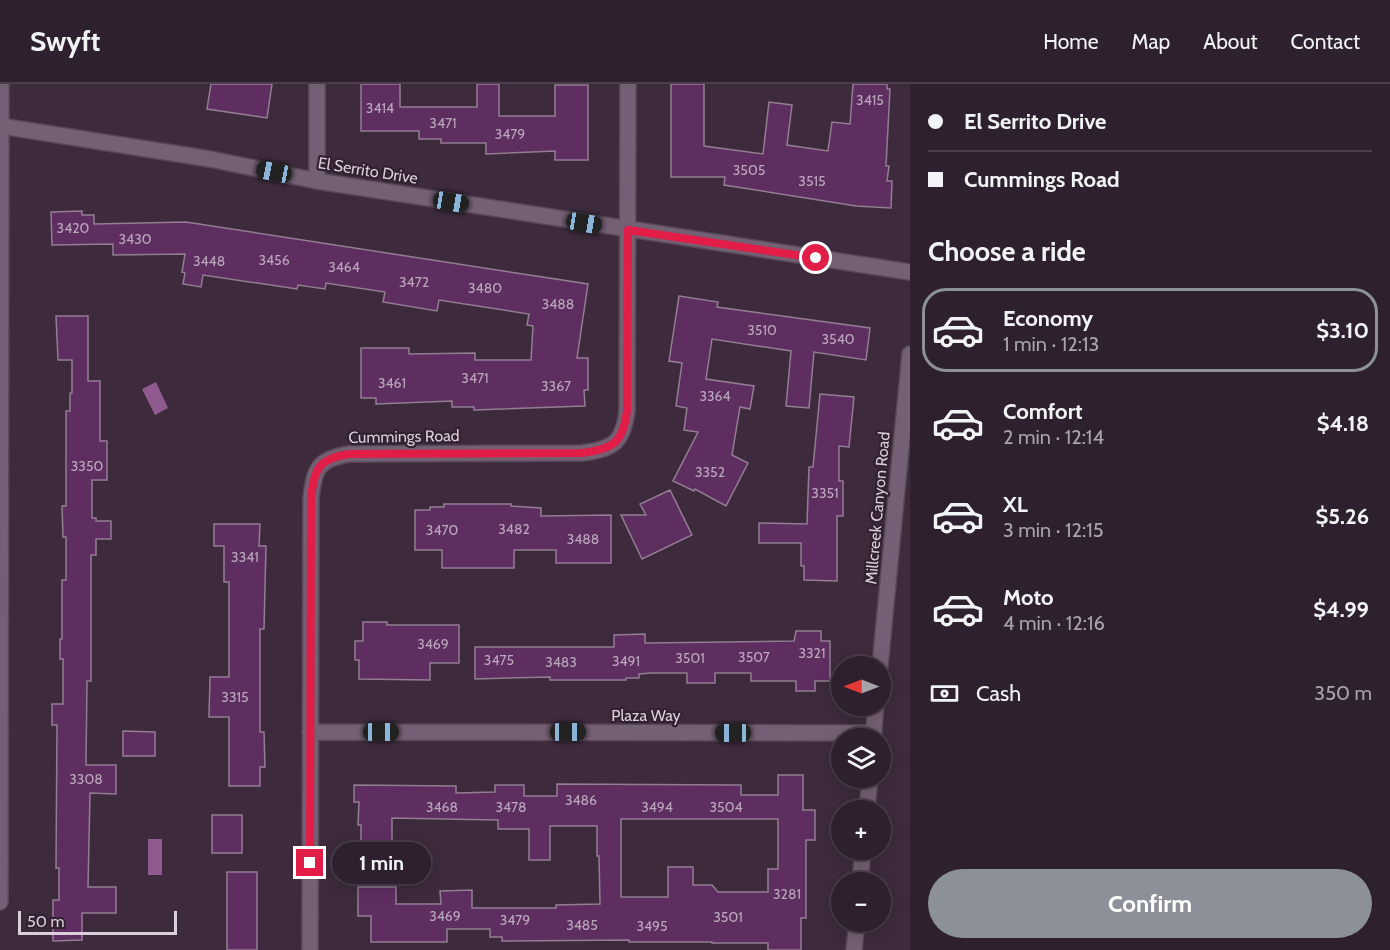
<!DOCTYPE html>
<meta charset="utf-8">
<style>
:root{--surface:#2e202e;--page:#362836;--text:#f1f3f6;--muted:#a7a3aa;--line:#493e4a;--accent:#8c9099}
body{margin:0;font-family:Cabin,sans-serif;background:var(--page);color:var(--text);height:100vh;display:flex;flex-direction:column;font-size:22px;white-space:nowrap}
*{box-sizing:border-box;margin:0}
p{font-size:20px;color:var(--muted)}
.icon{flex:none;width:33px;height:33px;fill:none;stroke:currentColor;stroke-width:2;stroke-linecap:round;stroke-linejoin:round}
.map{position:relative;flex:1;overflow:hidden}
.panel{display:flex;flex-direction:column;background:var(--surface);width:480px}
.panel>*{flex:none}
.banner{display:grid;align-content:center;height:132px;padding:0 18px;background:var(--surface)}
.needle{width:39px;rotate:270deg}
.controls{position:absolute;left:831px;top:572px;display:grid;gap:12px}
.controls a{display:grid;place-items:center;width:60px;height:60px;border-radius:50%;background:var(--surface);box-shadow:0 3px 15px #0003,0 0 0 2px var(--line);font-size:30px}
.scale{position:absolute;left:18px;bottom:15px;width:159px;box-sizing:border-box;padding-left:6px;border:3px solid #dacfda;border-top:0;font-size:16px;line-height:21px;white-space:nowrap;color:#dacfda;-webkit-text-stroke:4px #322133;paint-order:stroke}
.end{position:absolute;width:27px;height:27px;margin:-14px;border:8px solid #e11d48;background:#fff;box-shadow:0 0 0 3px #fff}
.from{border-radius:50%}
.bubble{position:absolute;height:42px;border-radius:21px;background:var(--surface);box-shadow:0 3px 15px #0003,0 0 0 2px var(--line);font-size:20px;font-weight:800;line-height:42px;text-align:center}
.car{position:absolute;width:18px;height:36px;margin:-18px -9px;border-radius:8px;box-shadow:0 0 4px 2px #0007;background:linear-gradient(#222 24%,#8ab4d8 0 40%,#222 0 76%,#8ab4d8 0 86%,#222 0)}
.banner b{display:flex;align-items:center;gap:21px;height:57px;font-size:22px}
.banner b+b{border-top:2px solid var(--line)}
.banner i{width:15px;height:15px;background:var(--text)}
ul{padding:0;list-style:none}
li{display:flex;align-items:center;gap:18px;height:84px;margin:0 12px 9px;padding:0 6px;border:3px solid transparent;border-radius:24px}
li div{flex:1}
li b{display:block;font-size:22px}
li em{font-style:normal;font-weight:800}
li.selected{border-color:var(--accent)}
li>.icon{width:54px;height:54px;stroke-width:1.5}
h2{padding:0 18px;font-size:27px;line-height:72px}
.pay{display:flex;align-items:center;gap:15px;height:66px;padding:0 18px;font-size:22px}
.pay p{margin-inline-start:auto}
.action{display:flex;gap:12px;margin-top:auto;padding:12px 18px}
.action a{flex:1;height:69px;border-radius:36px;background:var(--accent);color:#fff;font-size:24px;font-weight:800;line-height:69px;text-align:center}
header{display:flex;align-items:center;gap:36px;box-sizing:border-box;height:84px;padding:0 30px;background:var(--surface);border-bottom:2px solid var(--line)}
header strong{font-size:28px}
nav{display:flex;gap:33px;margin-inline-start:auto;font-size:21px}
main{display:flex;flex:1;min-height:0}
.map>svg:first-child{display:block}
.water{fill:#8f5a90}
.building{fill:#5f2e61;stroke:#927d92;stroke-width:1.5;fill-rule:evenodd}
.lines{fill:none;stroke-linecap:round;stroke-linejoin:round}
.street-casing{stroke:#564857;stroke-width:18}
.street{stroke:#746074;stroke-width:15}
.route{stroke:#e11d48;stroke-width:8}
.labels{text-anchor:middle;stroke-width:4.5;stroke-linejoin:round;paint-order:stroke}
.number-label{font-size:14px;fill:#bba7bc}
.street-label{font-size:16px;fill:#dacfda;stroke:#322133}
</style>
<header>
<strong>Swyft</strong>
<nav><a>Home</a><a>Map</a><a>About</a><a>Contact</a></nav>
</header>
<main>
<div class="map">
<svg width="910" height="866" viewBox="0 0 910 866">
<rect width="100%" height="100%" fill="#3d2b3d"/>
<path class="water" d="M156,298L168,324L155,331L142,305Z
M148,755H162V791H148Z"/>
<path class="building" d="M211,0H272L267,34L207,25Z
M361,0H400V23H477V0H499V32H555V1H588V76H555V67L486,70V59H441V55H419V47H361Z
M671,0H704V62L763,70L769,18L792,21L787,61L828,67L832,38L850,40L853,0H887V5H890L886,82H889L887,97H892L891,124L856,122L724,101L725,93H671Z
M82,127V131H94V140L186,138L588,200L577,274H588V306H584L585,322L474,326V323H452V317L376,320V314H361V264H409V270L475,269V276H531L533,242L527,241L529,230L439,216L437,227L383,218L385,208L326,199L325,205L298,201L297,205L203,191L201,203L183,200L185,189L182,188L185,170L113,171V160L52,161L51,128Z
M679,212L718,218L717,223L870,244L866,276L814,268L809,324L786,322L791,267L712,255L706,295L754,302L750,325L740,323L732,371L748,379L726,422L695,405L694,407L673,397L698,348L684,346L687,324L676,322L682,279L669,277Z
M56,232H88V297H100V357H107V396H92V434H96V437H111V455H96V471H91V597H87L86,681H116V710L90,709L88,803H116V829H82V856L53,857V816H59V784H56L57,641H52V620H63V575H60V555H62V496H66V453H63L62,422H66V327H70V309H72V276H58Z
M820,310L854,313L849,363L839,362V397H843V432H837V497L804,496V482H801V459H759V439L807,440L809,383H813Z
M670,406L692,451L642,475L621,431H646L640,420Z
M444,420H511V422L541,424V432L611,431V479H556V466H514V484H442V466H415V426H430V423H444Z
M214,440H260L259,462H266L264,545H260V648H264L265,683H260V702H229V633H209L210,593H229V498H224V462H214Z
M363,538H387V541H459V579H430V596L359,595V576H355V557H363Z
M796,547H821V557H830V597H815V607H796V597H751V589H715V599H687V589H651L639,590V594H626V596H550V593L475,595V563H614V551L645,550V559L794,557Z
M123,647L155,648V672H123Z
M778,691H803V726H815V756H806V834H801V866H768V859H712V858H629V856L502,857V853H490V845H447V858H371V832H358V803H396V820H441L440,807L472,806V824H556V821L600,820L599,772H597V742H550V776H529V745H498V736L392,734V768H361V741H358L359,718H354V701L456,702V709L495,708V701H524V712H557V700L741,701V711H778ZM621,735H778V785H768V808H718L712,801H693V783H668V813H621Z
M212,731H242V769H212Z
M227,788H257V866H227Z"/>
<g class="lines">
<g class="street-casing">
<path id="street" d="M317,0V97
M0,42L210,75L317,97L910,188
M880,582L910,270
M310,648L874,649
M873,654L876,621
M867,726L870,693
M860,798L863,765
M0,818L1,0
M310,866L311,415C314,385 318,375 349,370L582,369C613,365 623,359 627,327L628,0
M854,866L857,837"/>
</g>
<use href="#street" class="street"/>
</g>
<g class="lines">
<path class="route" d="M310,779L311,415C314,385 318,375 349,370L582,369C613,365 623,359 627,327L628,146L816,174"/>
</g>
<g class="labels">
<g class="number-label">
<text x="870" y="21">3415</text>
<text x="380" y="29">3414</text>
<text x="443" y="44">3471</text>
<text x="510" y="55">3479</text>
<text x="749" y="91">3505</text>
<text x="812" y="102">3515</text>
<text x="73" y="149">3420</text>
<text x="135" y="160">3430</text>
<text x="274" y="181">3456</text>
<text x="209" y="182">3448</text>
<text x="344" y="188">3464</text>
<text x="414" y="203">3472</text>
<text x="485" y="209">3480</text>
<text x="558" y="225">3488</text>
<text x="762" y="251">3510</text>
<text x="838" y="260">3540</text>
<text x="475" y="299">3471</text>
<text x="392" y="304">3461</text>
<text x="556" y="307">3367</text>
<text x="715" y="317">3364</text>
<text x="87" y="387">3350</text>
<text x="710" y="393">3352</text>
<text x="825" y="414">3351</text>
<text x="514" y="450">3482</text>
<text x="442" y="451">3470</text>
<text x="583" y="460">3488</text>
<text x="245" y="478">3341</text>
<text x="433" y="565">3469</text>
<text x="812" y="574">3321</text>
<text x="754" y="578">3507</text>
<text x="690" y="579">3501</text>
<text x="499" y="581">3475</text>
<text x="626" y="582">3491</text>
<text x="561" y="583">3483</text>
<text x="235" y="618">3315</text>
<text x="86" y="700">3308</text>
<text x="581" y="721">3486</text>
<text x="442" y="728">3468</text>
<text x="511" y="728">3478</text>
<text x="657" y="728">3494</text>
<text x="726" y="728">3504</text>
<text x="787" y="815">3281</text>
<text x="445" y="837">3469</text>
<text x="728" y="838">3501</text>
<text x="515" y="841">3479</text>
<text x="582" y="846">3485</text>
<text x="652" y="847">3495</text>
</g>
<g class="street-label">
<text transform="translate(368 86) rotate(9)" y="6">El Serrito Drive</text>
<text transform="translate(404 352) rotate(-1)" y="6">Cummings Road</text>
<text transform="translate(877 424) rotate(-85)" y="6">Millcreek Canyon Road</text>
<text x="646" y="637">Plaza Way</text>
</g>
</g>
</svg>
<div class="controls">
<a><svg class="needle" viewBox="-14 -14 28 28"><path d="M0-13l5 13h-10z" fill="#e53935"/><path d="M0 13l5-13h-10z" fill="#a7a3aa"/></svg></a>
<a><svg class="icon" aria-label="layers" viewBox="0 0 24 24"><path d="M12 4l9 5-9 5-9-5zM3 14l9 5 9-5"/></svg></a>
<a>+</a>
<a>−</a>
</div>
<div class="scale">50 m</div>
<i class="end from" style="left:816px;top:174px"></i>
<i class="end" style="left:310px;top:779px"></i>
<div class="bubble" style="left:332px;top:758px;width:99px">1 min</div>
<i class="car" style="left:274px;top:88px;rotate:281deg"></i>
<i class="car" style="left:451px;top:118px;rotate:99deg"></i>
<i class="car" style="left:584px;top:139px;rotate:99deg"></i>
<i class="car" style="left:381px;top:648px;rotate:90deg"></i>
<i class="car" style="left:568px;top:648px;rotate:90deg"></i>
<i class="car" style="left:733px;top:649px;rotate:270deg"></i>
</div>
<section class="panel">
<div class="banner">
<b><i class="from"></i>El Serrito Drive</b>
<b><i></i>Cummings Road</b>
</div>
<h2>Choose a ride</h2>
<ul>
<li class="selected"><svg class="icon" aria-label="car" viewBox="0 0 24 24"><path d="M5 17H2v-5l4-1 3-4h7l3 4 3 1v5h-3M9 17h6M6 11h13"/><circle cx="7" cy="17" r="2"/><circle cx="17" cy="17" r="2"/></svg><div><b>Economy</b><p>1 min · 12:13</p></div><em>$3.10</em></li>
<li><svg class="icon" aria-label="car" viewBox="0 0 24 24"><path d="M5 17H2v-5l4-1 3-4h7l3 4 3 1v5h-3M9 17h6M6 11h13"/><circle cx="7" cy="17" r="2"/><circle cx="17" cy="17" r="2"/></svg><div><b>Comfort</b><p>2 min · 12:14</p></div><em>$4.18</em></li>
<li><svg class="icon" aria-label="car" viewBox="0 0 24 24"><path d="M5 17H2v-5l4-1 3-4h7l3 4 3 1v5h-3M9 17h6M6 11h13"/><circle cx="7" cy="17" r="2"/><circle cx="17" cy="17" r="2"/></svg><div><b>XL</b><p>3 min · 12:15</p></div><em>$5.26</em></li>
<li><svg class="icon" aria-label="car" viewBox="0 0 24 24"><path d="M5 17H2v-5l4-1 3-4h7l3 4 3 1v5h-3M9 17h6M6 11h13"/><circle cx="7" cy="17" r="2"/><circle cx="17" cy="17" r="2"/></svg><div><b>Moto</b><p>4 min · 12:16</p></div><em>$4.99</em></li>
</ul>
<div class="pay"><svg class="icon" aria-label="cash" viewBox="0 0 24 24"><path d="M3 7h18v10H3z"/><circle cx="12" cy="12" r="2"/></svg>Cash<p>350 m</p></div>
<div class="action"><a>Confirm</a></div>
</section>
</main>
